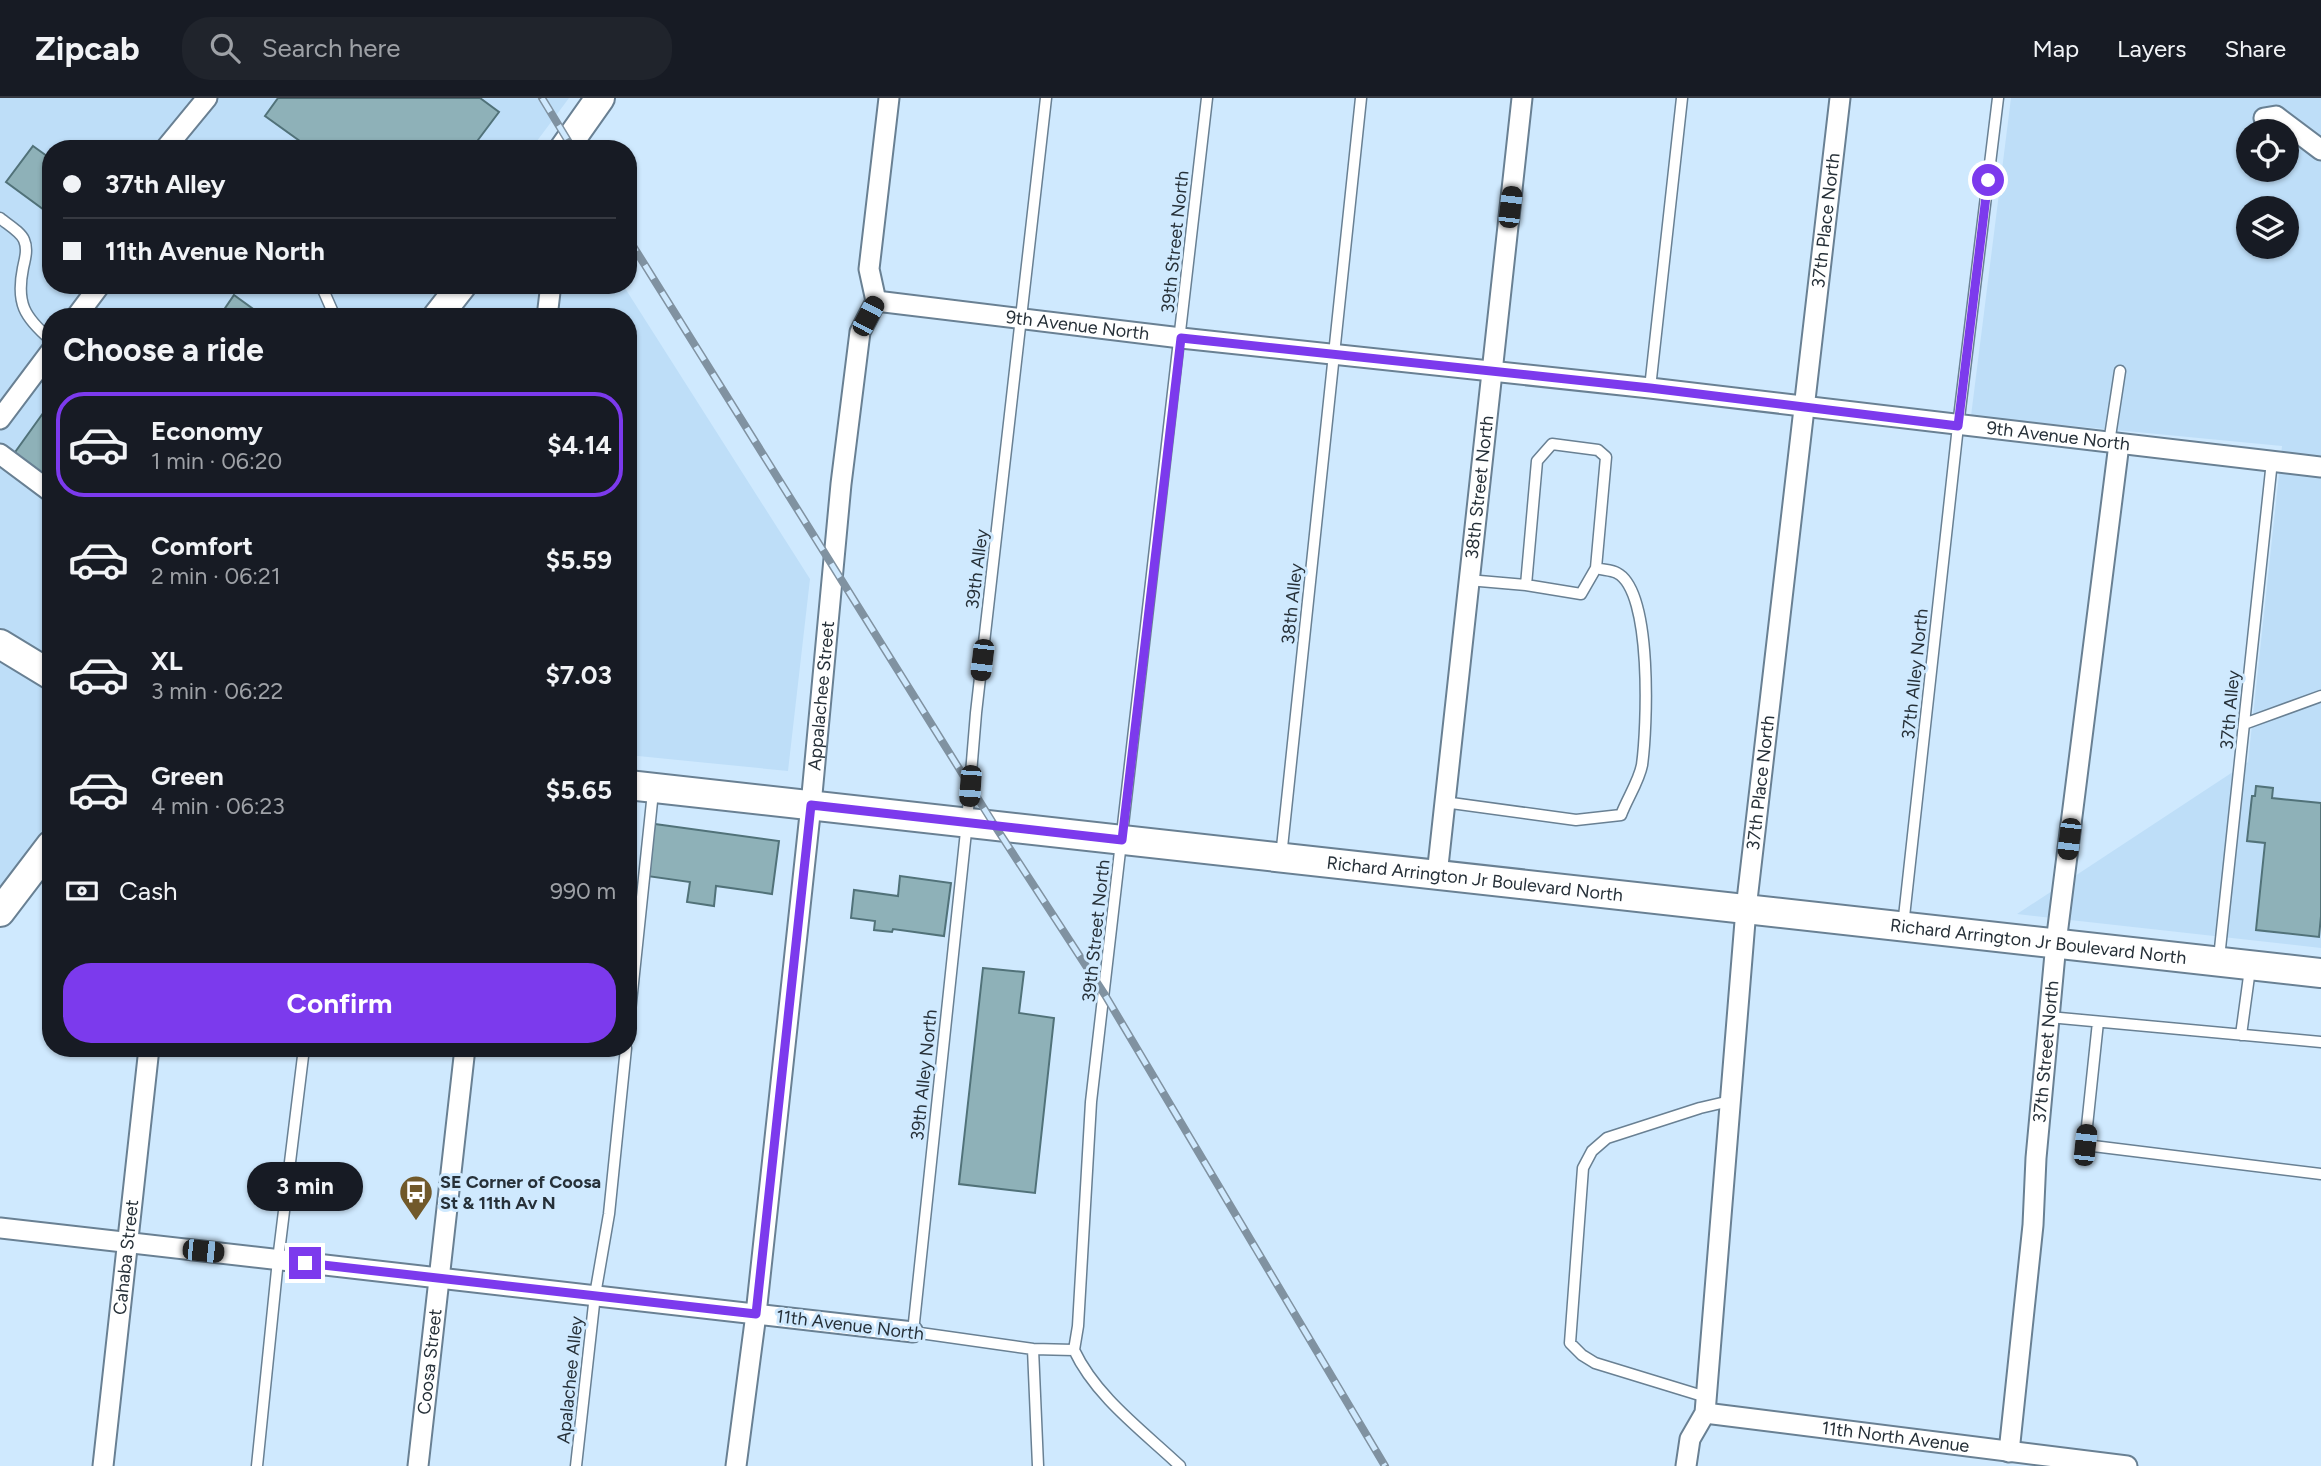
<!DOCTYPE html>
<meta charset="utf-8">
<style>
:root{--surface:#171b24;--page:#20242c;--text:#f1f3f6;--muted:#9ea1a6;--line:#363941;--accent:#7c3aed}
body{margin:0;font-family:Figtree,sans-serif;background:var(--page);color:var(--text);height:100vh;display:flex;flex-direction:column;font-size:26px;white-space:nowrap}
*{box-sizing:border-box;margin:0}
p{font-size:23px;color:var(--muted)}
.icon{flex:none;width:38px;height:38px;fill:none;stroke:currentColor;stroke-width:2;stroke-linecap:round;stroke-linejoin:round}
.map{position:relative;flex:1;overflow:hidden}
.drawer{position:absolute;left:42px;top:210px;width:595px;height:749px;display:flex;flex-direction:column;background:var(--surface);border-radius:28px;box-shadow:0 2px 5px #0004}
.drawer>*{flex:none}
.hud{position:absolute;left:42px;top:42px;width:595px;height:154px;border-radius:28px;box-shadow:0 2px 5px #0004;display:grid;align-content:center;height:154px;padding:0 21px;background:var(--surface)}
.controls{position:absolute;left:2236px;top:21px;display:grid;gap:14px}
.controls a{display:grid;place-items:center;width:63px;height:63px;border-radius:50%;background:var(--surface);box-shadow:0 2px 5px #0004;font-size:35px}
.end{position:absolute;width:32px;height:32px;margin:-16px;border:9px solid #7c3aed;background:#fff;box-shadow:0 0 0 4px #fff}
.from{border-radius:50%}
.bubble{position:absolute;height:49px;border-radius:24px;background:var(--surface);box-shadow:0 2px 5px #0004;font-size:23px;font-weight:700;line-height:49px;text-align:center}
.car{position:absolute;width:21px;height:42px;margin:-21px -10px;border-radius:9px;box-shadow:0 0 5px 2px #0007;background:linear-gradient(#222 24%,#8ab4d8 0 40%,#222 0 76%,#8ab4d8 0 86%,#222 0)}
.hud b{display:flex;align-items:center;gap:24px;height:66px;font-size:26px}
.hud b+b{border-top:2px solid var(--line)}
.hud i{width:18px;height:18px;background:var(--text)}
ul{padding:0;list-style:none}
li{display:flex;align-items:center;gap:21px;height:105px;margin:0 14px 10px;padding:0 7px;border:4px solid transparent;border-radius:28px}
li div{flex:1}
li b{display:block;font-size:26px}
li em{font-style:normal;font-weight:700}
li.on{border-color:var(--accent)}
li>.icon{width:63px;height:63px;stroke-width:1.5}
h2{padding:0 21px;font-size:32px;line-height:84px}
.pay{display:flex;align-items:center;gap:18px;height:77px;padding:0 21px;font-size:26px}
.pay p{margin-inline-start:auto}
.cta{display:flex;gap:14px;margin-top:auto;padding:14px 21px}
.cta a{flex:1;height:80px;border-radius:28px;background:var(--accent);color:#fff;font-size:28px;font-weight:700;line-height:80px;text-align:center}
header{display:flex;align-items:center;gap:42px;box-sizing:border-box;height:98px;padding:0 35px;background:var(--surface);border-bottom:2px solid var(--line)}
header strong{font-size:33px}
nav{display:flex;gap:38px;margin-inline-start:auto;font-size:24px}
.search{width:490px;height:63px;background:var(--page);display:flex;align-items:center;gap:18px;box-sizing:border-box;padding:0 24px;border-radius:28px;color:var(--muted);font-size:26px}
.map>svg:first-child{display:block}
.built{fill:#bedef8;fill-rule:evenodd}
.building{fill:#8eb1b8;stroke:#517279;stroke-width:2}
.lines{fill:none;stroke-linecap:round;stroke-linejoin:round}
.lane-casing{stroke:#698093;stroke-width:13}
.street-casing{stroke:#698093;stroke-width:23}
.secondary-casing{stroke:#698093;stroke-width:32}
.lane{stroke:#fff;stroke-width:10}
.street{stroke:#fff;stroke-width:19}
.secondary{stroke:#fff;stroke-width:28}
.rail-casing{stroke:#8092a1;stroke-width:8}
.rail{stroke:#cfe9fe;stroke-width:5;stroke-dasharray:16;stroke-linecap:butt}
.route{stroke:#7c3aed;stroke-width:9}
.labels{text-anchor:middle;stroke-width:6;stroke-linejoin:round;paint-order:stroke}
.street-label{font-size:18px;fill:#263038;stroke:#cfe9fe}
.poi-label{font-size:18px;font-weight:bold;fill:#263038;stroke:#cfe9fe;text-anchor:start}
</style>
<header>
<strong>Zipcab</strong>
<div class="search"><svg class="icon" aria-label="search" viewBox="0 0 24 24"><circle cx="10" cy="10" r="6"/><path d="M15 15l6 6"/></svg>Search here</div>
<nav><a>Map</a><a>Layers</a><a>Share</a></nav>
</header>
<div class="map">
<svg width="2321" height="1368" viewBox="0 0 2321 1368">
<rect width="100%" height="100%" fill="#cfe9fe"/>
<path class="built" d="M0,0H569L534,47L536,51H51V187H623L810,481L788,673L628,657V219H51V722L0,789Z
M2011,0H2321V850L2017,816L2248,664L2282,348L1971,318ZM2249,33H2287V72H2249ZM2249,110H2287V149H2249Z"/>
<path class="building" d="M278,0H480L499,14L478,42L490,51H311L265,18Z
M33,48L51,61V117L6,84Z
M234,197L263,218V219H219Z
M51,304V385L13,357Z
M2256,688L2273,690L2272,700L2321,705V818L2319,839L2256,832L2265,745L2247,743L2252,698H2255Z
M655,726L779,743L772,796L716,788L714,808L687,804L690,784L647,778Z
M900,778L951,785L944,838L893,831L892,834L874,832L875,823L851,820L854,792L898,798Z
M983,870L1024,874L1019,915L1054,920L1035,1095L959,1086Z"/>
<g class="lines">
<g class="lane-casing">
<path id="lane" d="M1046,0L976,615L967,724L913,1234L1033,1251L1074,1252
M0,120C7,126 21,134 24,142C28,151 25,161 23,170C16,205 24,219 51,242
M321,187L335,219
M1650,290L1682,0
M2109,345L2120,273
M1468,482L1526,487
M2244,626L2321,598
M1444,704L1576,722L1621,717C1627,701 1639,683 1642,667C1647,631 1653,493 1617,475C1612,472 1603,472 1596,470L1606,359L1598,352L1552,346L1537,363L1526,487L1581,496L1596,470
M1281,759L1361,0
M1903,828L1958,328L1998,0
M2219,860L2272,363
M2049,919L2321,944
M2098,924L2085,1047L2321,1076
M628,933L653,694
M2241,937L2250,871
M1033,1251L1038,1368
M1074,1252L1078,1228L1091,1004L1207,0
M1074,1252C1096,1299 1143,1333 1180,1368
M1706,1299L1595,1265L1582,1257L1570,1245L1583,1070L1592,1053L1607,1040L1700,1010L1730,1003
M257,1368L278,1162L304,950
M576,1368L595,1197L609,1116L626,950"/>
</g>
<g class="street-casing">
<g id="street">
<path d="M2264,20L2276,18L2321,52"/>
<path d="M165,51L207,0"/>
<path id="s1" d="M876,203L1181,240L1650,290L2321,369"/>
<path d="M76,219L100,187"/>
<path d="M547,219L550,194L548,187"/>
<path d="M0,321L51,253"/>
<path d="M0,356L51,394"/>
<path id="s2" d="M1437,777L1522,0"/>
<path d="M0,1130L913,1234"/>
<path id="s3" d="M1705,1315L2127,1368"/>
<path id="s4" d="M2009,1354L2033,1127L2036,1060L2056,845L2119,346"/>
<path id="s5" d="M103,1368L149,950"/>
<path id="s6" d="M418,1368L465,950"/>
<path id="s7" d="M736,1368L756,1216L811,707L841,386L860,234L876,203L869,171L889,0"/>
<path id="s8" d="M1686,1368L1690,1341L1705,1315L1746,811L1840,0"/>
</g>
</g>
<g class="secondary-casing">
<g id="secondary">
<path d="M564,51L600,0"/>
<path d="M437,219L462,187"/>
<path d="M0,546L51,577"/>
<path id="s9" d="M628,687L2321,875"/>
<path d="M0,814L51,747"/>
</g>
</g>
<use href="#lane" class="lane"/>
<use href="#street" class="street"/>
<use href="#secondary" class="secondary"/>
<g class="rail-casing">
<path id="rail" d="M542,0L573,51
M628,140L995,728L1105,897L1385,1368"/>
</g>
<use href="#rail" class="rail"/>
</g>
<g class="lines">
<path class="route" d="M305,1165L756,1216L811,707L1122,742L1181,240L1650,290L1958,328L1988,82"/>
</g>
<defs>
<g id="bus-pin" transform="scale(1.75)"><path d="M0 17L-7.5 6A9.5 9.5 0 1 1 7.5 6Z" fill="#71592a" stroke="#cfe9fe"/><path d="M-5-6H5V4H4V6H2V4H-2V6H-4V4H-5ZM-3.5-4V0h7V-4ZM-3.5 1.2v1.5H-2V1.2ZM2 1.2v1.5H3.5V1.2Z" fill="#fff"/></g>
</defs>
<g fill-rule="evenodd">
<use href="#bus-pin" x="416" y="1094"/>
</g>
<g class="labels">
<g class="street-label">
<text dy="6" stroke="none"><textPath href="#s8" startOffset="1256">37th Place North</textPath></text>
<text transform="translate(1175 144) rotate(-84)" y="6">39th Street North</text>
<text dy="6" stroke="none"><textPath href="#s1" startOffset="203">9th Avenue North</textPath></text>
<text dy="6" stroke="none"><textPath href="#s1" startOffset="1190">9th Avenue North</textPath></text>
<text dy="6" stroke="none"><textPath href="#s2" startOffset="390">38th Street North</textPath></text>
<text transform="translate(977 471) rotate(-83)" y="6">39th Alley</text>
<text transform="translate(1292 506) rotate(-84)" y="6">38th Alley</text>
<text transform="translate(1915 576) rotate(-84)" y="6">37th Alley North</text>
<text dy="6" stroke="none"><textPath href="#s7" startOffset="775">Appalachee Street</textPath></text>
<text transform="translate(2230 612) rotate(-85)" y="6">37th Alley</text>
<text dy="6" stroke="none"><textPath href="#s8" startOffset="690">37th Place North</textPath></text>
<text dy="6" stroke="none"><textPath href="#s9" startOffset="852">Richard Arrington Jr Boulevard North</textPath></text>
<text transform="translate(1096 833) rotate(-84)" y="6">39th Street North</text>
<text dy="6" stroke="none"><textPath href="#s9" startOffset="1419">Richard Arrington Jr Boulevard North</textPath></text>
<text dy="6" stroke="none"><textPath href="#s4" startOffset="402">37th Street North</textPath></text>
<text transform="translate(924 977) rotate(-84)" y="6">39th Alley North</text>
<text dy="6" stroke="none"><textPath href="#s5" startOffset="210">Cahaba Street</textPath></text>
<text transform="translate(850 1227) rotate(7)" y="6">11th Avenue North</text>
<text dy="6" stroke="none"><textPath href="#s6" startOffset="105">Coosa Street</textPath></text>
<text transform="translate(570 1282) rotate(-84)" y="6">Apalachee Alley</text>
<text dy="6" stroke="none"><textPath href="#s3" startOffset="192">11th North Avenue</textPath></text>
</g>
<g class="poi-label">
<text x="440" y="1090">SE Corner of Coosa<tspan x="440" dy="21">St &amp; 11th Av N</tspan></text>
</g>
</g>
</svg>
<div class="controls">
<a><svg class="icon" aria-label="locate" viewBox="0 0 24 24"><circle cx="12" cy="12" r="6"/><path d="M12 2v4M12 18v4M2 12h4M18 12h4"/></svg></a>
<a><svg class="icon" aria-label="layers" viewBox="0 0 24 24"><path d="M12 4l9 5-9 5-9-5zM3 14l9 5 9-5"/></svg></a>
</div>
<i class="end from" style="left:1988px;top:82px"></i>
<i class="end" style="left:305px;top:1165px"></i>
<div class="bubble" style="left:247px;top:1064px;width:116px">3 min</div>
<i class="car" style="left:1510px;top:109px;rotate:7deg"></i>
<i class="car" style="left:868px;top:218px;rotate:28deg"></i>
<i class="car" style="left:982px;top:562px;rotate:187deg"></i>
<i class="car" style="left:970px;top:688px;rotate:184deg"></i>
<i class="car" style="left:2069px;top:741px;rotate:187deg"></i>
<i class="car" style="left:2085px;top:1047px;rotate:6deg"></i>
<i class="car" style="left:203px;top:1153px;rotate:96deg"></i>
<div class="hud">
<b><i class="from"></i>37th Alley</b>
<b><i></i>11th Avenue North</b>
</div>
<section class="drawer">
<h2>Choose a ride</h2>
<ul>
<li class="on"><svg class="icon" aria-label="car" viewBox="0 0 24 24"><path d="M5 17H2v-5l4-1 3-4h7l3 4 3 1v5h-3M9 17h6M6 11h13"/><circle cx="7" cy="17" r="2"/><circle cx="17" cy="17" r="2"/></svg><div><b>Economy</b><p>1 min · 06:20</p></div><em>$4.14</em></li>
<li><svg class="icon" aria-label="car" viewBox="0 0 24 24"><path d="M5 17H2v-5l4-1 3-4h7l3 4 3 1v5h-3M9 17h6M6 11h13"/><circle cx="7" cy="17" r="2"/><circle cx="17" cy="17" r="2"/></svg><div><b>Comfort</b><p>2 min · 06:21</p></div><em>$5.59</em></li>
<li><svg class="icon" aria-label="car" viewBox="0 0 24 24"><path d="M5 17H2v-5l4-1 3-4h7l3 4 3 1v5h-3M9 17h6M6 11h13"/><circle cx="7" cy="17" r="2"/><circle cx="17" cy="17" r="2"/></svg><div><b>XL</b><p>3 min · 06:22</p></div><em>$7.03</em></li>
<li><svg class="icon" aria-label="car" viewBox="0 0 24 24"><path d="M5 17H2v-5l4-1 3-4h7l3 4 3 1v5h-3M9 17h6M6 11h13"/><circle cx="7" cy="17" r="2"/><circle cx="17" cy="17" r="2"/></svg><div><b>Green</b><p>4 min · 06:23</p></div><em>$5.65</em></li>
</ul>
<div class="pay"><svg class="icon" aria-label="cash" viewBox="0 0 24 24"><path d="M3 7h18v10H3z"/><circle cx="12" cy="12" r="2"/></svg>Cash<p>990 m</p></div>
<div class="cta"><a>Confirm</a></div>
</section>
</div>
